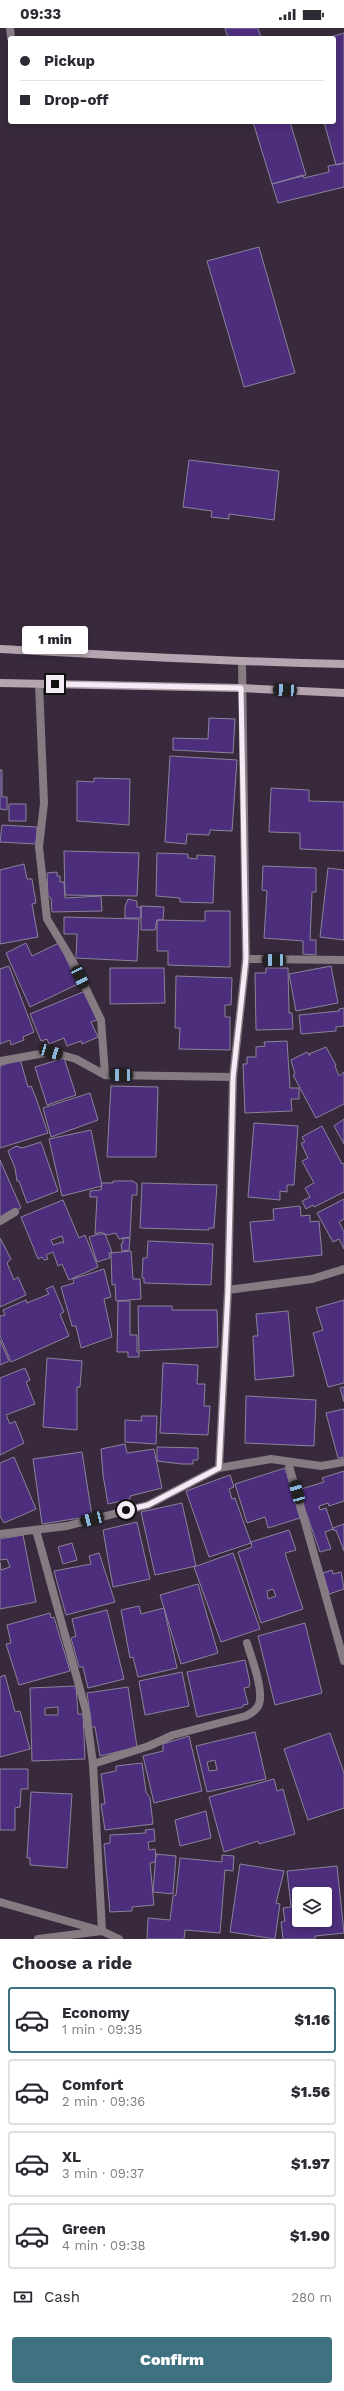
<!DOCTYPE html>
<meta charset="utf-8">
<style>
:root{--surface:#fff;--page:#f7f7f7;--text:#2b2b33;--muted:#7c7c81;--line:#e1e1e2;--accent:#3e7281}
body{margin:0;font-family:"Work Sans",sans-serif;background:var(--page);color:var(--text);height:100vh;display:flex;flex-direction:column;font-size:15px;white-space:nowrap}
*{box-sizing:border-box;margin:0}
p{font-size:13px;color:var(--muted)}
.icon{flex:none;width:22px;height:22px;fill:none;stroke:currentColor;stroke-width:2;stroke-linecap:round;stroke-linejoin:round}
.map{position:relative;height:1911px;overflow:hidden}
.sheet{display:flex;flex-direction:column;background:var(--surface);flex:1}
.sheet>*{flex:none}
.top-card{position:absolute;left:8px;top:8px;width:328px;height:88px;border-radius:4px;box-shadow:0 2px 6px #0003;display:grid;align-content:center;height:88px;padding:0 12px;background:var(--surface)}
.controls{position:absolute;left:292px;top:1859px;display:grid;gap:8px}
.controls a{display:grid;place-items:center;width:40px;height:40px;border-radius:4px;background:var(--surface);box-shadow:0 2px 6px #0003;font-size:20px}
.end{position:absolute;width:18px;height:18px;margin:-9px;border:5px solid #f4ebf6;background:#111;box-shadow:0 0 0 2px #111}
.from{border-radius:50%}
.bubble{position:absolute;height:28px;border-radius:4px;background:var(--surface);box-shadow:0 2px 6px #0003;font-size:13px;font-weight:800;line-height:28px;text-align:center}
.car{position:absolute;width:12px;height:24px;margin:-12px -6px;border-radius:5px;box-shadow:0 0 3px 1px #0007;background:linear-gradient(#222 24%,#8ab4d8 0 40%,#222 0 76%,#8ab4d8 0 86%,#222 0)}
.top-card b{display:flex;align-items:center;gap:14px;height:38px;font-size:15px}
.top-card b+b{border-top:1px solid var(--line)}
.top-card i{width:10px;height:10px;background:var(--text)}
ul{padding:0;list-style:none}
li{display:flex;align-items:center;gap:12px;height:66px;margin:0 8px 6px;padding:0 4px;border:2px solid var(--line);border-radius:4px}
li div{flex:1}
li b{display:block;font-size:15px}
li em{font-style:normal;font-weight:800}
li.active{border-color:var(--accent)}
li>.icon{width:36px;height:36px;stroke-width:1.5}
h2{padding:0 12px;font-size:18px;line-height:48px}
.pay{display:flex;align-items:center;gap:10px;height:44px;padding:0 12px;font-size:15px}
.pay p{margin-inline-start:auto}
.action{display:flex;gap:8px;margin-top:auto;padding:8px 12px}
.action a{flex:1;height:46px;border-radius:4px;background:var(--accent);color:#fff;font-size:16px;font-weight:800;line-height:46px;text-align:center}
.status{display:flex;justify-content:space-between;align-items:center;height:28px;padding:0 20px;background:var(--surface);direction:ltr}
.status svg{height:11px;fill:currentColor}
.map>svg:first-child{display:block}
.building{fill:#4d2e7c;stroke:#8a839b;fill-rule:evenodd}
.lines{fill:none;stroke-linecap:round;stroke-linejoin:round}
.minor{stroke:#867b82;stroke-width:8}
.secondary{stroke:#b6a5b0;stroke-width:8}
.route{stroke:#f4ebf6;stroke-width:5}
</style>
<div class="status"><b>09:33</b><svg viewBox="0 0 49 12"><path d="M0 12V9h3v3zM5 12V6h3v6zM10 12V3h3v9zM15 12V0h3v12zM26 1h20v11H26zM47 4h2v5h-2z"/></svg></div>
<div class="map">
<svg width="344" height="1911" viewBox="0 0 344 1911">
<rect width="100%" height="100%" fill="#382a3c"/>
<path class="building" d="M225,0H258L261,10H228Z
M344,5V135L336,137L324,94H334V10H327Z
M253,94H290L306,147L272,156Z
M344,135V159L278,175L272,156L303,147L304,150L329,144L328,138Z
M259,219L295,345L244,359L207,233Z
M189,432L279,443L274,492L229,486V491L211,489L212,483L183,479Z
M209,690L235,691L233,725L173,722V710L208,711Z
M170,728L237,732L232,803L210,802L209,807L187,806L186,816L165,814Z
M0,742H2V769H7V782L0,781Z
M94,750L130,751L129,797L77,793V753L94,754Z
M271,760L309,762V773L344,774V823L300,821V805L269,804Z
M9,776H26V793H9Z
M2,797L37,799L36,816L0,814Z
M64,823L139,825L137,868L65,867Z
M157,825L188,826V830L197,831V827L215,828L213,875L180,874V870L156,868Z
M24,836L27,851H32L36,875L32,876L38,909L0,916V842Z
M263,838L316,840V864H312L310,912H316V927L303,926V913L264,910L267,863L262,862Z
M328,840L344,842V912L320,909Z
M57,844V848H60V854H64L65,870L101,868L102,883L52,884L51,870L48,868L47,845Z
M128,871L137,873V879H141V890H125V879Z
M141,878L164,879L163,892H157L155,902H141Z
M205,883H230V939L168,937V923H157V892L205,893Z
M64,889L139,891L137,933L76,930L77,906H64Z
M26,915L32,928L59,915L78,956L30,979L6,925Z
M9,938L34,1004L23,1009L24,1012L11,1017L10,1012L0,1016V941Z
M331,938L338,975L296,983L289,946Z
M110,940H164L165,975L110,976Z
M266,940H288L289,985H292L293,1001L256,1002L255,945H266Z
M176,948L232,950L231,977H225V989H230V1022L179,1021L180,1000H175Z
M85,963L97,992L91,994L98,1009L82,1016L81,1013L67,1018L64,1010L49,1016L47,1011L41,1013L30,986Z
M344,980V998L336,999V1003L301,1006L299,987L339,983V981Z
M287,1013L290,1060H299V1071H291L292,1083L245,1085L243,1036H247V1029H256V1019L265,1018L264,1014Z
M326,1019L336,1037L335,1038L339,1048L344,1044V1076L316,1090L293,1047L295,1046L291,1032L307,1024L310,1028L309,1026Z
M64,1030L76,1067L47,1077L35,1039Z
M20,1031L28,1059L31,1058L36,1070L48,1105L0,1120V1038Z
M111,1058L158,1059L156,1129H107Z
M90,1065L98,1092L51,1109L43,1080Z
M344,1091V1116L334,1098Z
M254,1095L298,1098L294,1157H287V1164L280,1163V1172L248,1169Z
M322,1098L342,1136L344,1135V1164L314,1179L313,1177L306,1181L302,1173L310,1169L305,1160L314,1155L302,1133L308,1130L301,1115L305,1114L302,1109Z
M91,1102L102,1158L62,1168L49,1111Z
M41,1114L58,1163L27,1175L19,1153H17L15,1140L8,1123L16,1118L22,1120Z
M0,1132L21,1180L0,1190Z
M113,1153H133L137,1156V1167H132L130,1209L119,1211L116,1205L107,1207L101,1204L95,1206L97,1169H90V1163L101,1162L102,1155H113Z
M142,1155L217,1157L214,1200H209V1202L140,1200Z
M344,1171V1191L339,1194L344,1204V1221L339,1211L333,1214L317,1185Z
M63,1172L79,1210L85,1207L98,1239L69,1252L62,1236L58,1238L53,1224L46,1227L48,1231L44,1232L42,1229L38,1231L21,1189ZM62,1208L64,1215L62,1214L53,1217L51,1212Z
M300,1178L301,1188L310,1187V1194L319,1193L322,1227L254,1234L250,1194L274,1192L273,1181Z
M100,1206H105L112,1224L109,1225L110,1230L97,1234L89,1209Z
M0,1210L11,1231L7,1235L14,1252L18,1249L26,1267L0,1279Z
M123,1210H130L129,1222L122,1223L121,1216L123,1215Z
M148,1213L213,1216L211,1257L144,1255V1250H142L143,1230H147Z
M131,1223L133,1251H140L141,1271L116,1273L115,1256L112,1257L111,1225Z
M104,1241L111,1269L104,1271L112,1309L81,1320L76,1298H72L61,1259L74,1255L73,1251Z
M53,1258L64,1284L60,1286L69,1308L11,1334L0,1308V1288L5,1287L3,1282L26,1272L27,1275L49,1266L46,1261Z
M344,1272V1355L328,1359L313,1305L323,1302L316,1280Z
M118,1273H130V1307H137V1324H139V1329H128V1324H117Z
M138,1278H172V1282H217L218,1319L139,1323Z
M288,1283L294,1348L255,1352L253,1308H258L256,1286Z
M0,1312L9,1333L0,1337Z
M47,1330L82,1333L80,1359H77V1402L43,1399Z
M163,1335L198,1337L197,1356H205L204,1378H210L208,1407L160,1405Z
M25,1340L30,1352L26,1354L35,1376L6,1387L10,1396L15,1393L24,1415L0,1427V1350Z
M344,1359V1374L340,1360Z
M246,1368L316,1372L314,1418L245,1415Z
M344,1381V1429L338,1430L326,1385Z
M141,1388H157L156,1416L125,1414V1392L142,1393Z
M125,1416L127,1425L154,1421L162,1460L130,1468V1471L108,1476L103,1447L101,1421Z
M157,1419L198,1420V1432H193V1436H182L157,1433Z
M82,1424L92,1488L42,1496L33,1431Z
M14,1429L36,1481L4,1495L0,1488V1435Z
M285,1440L300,1490L268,1500L265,1489L247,1495L235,1456Z
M344,1443V1473L329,1478L328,1475L319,1478L320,1482L326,1480L333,1501L325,1504L331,1521L320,1524L298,1462L324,1454L322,1450Z
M230,1447L234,1459L229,1461L232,1471L235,1470L251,1515L209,1529L186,1463Z
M182,1475L196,1538L155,1547L141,1484Z
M137,1494L150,1551L113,1559L103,1502Z
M344,1496V1523L336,1502L334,1503L333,1500Z
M289,1502L296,1522L285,1525L303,1581L261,1595L238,1524L252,1519L251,1514ZM273,1561L276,1568L268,1571L267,1563Z
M23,1507L36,1574L0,1581V1534L1,1542L10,1539L7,1531L0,1532V1511Z
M72,1515L77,1532L63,1536L58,1519Z
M99,1525L115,1574L66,1587L54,1543L91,1536L89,1528Z
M233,1525L260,1601L221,1614L194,1539Z
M332,1542L333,1546L341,1544L344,1561L329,1566L323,1545Z
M198,1556L218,1625L181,1636L160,1567Z
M139,1578L141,1586L164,1580L177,1640L138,1649L133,1629L130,1630L121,1582Z
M107,1582L124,1651L88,1660L83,1639H79L71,1610L76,1608L72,1591Z
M50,1585L51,1590L54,1589L70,1643L19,1657L6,1616L11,1615L7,1597Z
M305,1595L322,1665L275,1677L258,1608Z
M245,1632L250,1655L249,1659L244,1660L248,1676L243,1677V1679L197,1689L187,1644Z
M182,1644L189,1678L145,1687L139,1653Z
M5,1647L15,1684L20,1683L30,1721L0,1729V1649Z
M76,1658L78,1686H83L85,1731L32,1733L30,1660ZM58,1679V1687H45V1680Z
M128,1659L137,1719L100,1728L95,1699H91L90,1693H91L87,1665Z
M255,1704L266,1751L207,1764L196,1718ZM215,1732L217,1742L209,1743L207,1734Z
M330,1705L344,1745V1780L308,1792L284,1721Z
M189,1708L202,1763L154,1775L143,1728L163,1723V1716Z
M142,1735L146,1764L150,1770L153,1796L105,1802L101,1776H105L101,1746L116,1743V1738Z
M0,1741H28V1761H21L20,1779L15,1780V1802H0Z
M274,1751L277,1763L283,1761L295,1806L259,1816L258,1813L224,1824L209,1769Z
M31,1764L72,1766L67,1840L30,1837V1830H27Z
M206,1783L211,1810L180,1818L175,1792Z
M154,1801L155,1813L148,1814L149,1822L155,1821L156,1827L155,1834L150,1835L154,1877L132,1879V1883L110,1884L104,1816L110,1815V1807L146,1805L145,1802Z
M156,1826L176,1828L173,1866L153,1864Z
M222,1827L234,1828L233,1843L225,1842L220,1905L185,1902L184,1911H147L148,1890L170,1892L173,1868L176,1867L180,1830L222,1834Z
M240,1836L284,1843L276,1875L280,1876L275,1911L230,1904Z
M337,1838L344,1905L315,1908V1911H283L281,1894L285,1893L283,1880L291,1879L287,1843ZM299,1866H325V1892H299Z"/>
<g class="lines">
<path class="minor" d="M10,0L11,10
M39,656L44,775L39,819L47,891L73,934L101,992L105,1047L233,1049
M246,931L344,932
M0,1033L51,1024L76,1031L105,1047
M0,1193L15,1184
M228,1262L312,1251L344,1241
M288,1434L344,1633
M219,1440L228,1262L233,1049L246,931L242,634
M36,1502L86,1683L93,1736L102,1903L38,1911
M0,1506L67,1498L148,1477L219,1440L271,1431L321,1438L344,1434
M93,1736L149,1718L173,1707L246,1688C252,1685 257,1682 259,1676C264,1661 251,1629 247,1615
M0,1874L102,1903L119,1911"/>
<path class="secondary" d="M0,621C115,627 229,634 344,636
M0,655L241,660L344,665"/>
</g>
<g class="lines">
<path class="route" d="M55,656L241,660L246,931L233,1049L228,1262L219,1440L148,1477L126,1482"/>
</g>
</svg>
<div class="controls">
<a><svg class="icon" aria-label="layers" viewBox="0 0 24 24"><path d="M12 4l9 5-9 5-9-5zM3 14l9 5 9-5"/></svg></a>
</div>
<i class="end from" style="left:126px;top:1482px"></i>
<i class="end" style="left:55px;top:656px"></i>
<div class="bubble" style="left:22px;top:598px;width:66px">1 min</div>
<i class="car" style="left:285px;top:662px;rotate:273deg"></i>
<i class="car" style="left:274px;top:932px;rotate:270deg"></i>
<i class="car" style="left:80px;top:949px;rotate:154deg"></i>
<i class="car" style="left:51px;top:1024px;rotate:107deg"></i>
<i class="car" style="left:121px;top:1047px;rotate:271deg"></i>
<i class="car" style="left:297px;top:1464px;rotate:344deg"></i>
<i class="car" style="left:92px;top:1491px;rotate:256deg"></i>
<div class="top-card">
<b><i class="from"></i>Pickup</b>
<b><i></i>Drop-off</b>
</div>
</div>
<section class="sheet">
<h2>Choose a ride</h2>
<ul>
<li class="active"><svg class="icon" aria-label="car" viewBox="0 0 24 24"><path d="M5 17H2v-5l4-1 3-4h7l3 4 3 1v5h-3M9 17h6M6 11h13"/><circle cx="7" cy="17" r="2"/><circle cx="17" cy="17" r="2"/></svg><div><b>Economy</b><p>1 min · 09:35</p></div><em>$1.16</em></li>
<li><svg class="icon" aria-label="car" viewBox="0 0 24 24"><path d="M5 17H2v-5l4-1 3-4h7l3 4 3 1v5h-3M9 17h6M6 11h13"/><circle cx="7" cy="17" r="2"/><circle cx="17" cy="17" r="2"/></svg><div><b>Comfort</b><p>2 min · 09:36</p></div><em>$1.56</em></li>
<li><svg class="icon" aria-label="car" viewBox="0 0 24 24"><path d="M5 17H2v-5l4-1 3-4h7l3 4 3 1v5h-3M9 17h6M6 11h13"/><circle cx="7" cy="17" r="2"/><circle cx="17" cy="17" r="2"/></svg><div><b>XL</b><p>3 min · 09:37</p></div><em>$1.97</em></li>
<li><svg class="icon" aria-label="car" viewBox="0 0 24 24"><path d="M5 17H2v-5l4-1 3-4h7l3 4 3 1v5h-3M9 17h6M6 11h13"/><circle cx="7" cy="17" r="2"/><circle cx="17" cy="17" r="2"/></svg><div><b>Green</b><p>4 min · 09:38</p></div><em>$1.90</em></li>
</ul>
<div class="pay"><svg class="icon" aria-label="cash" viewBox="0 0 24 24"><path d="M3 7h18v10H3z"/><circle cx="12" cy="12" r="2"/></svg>Cash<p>280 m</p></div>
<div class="action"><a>Confirm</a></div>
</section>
